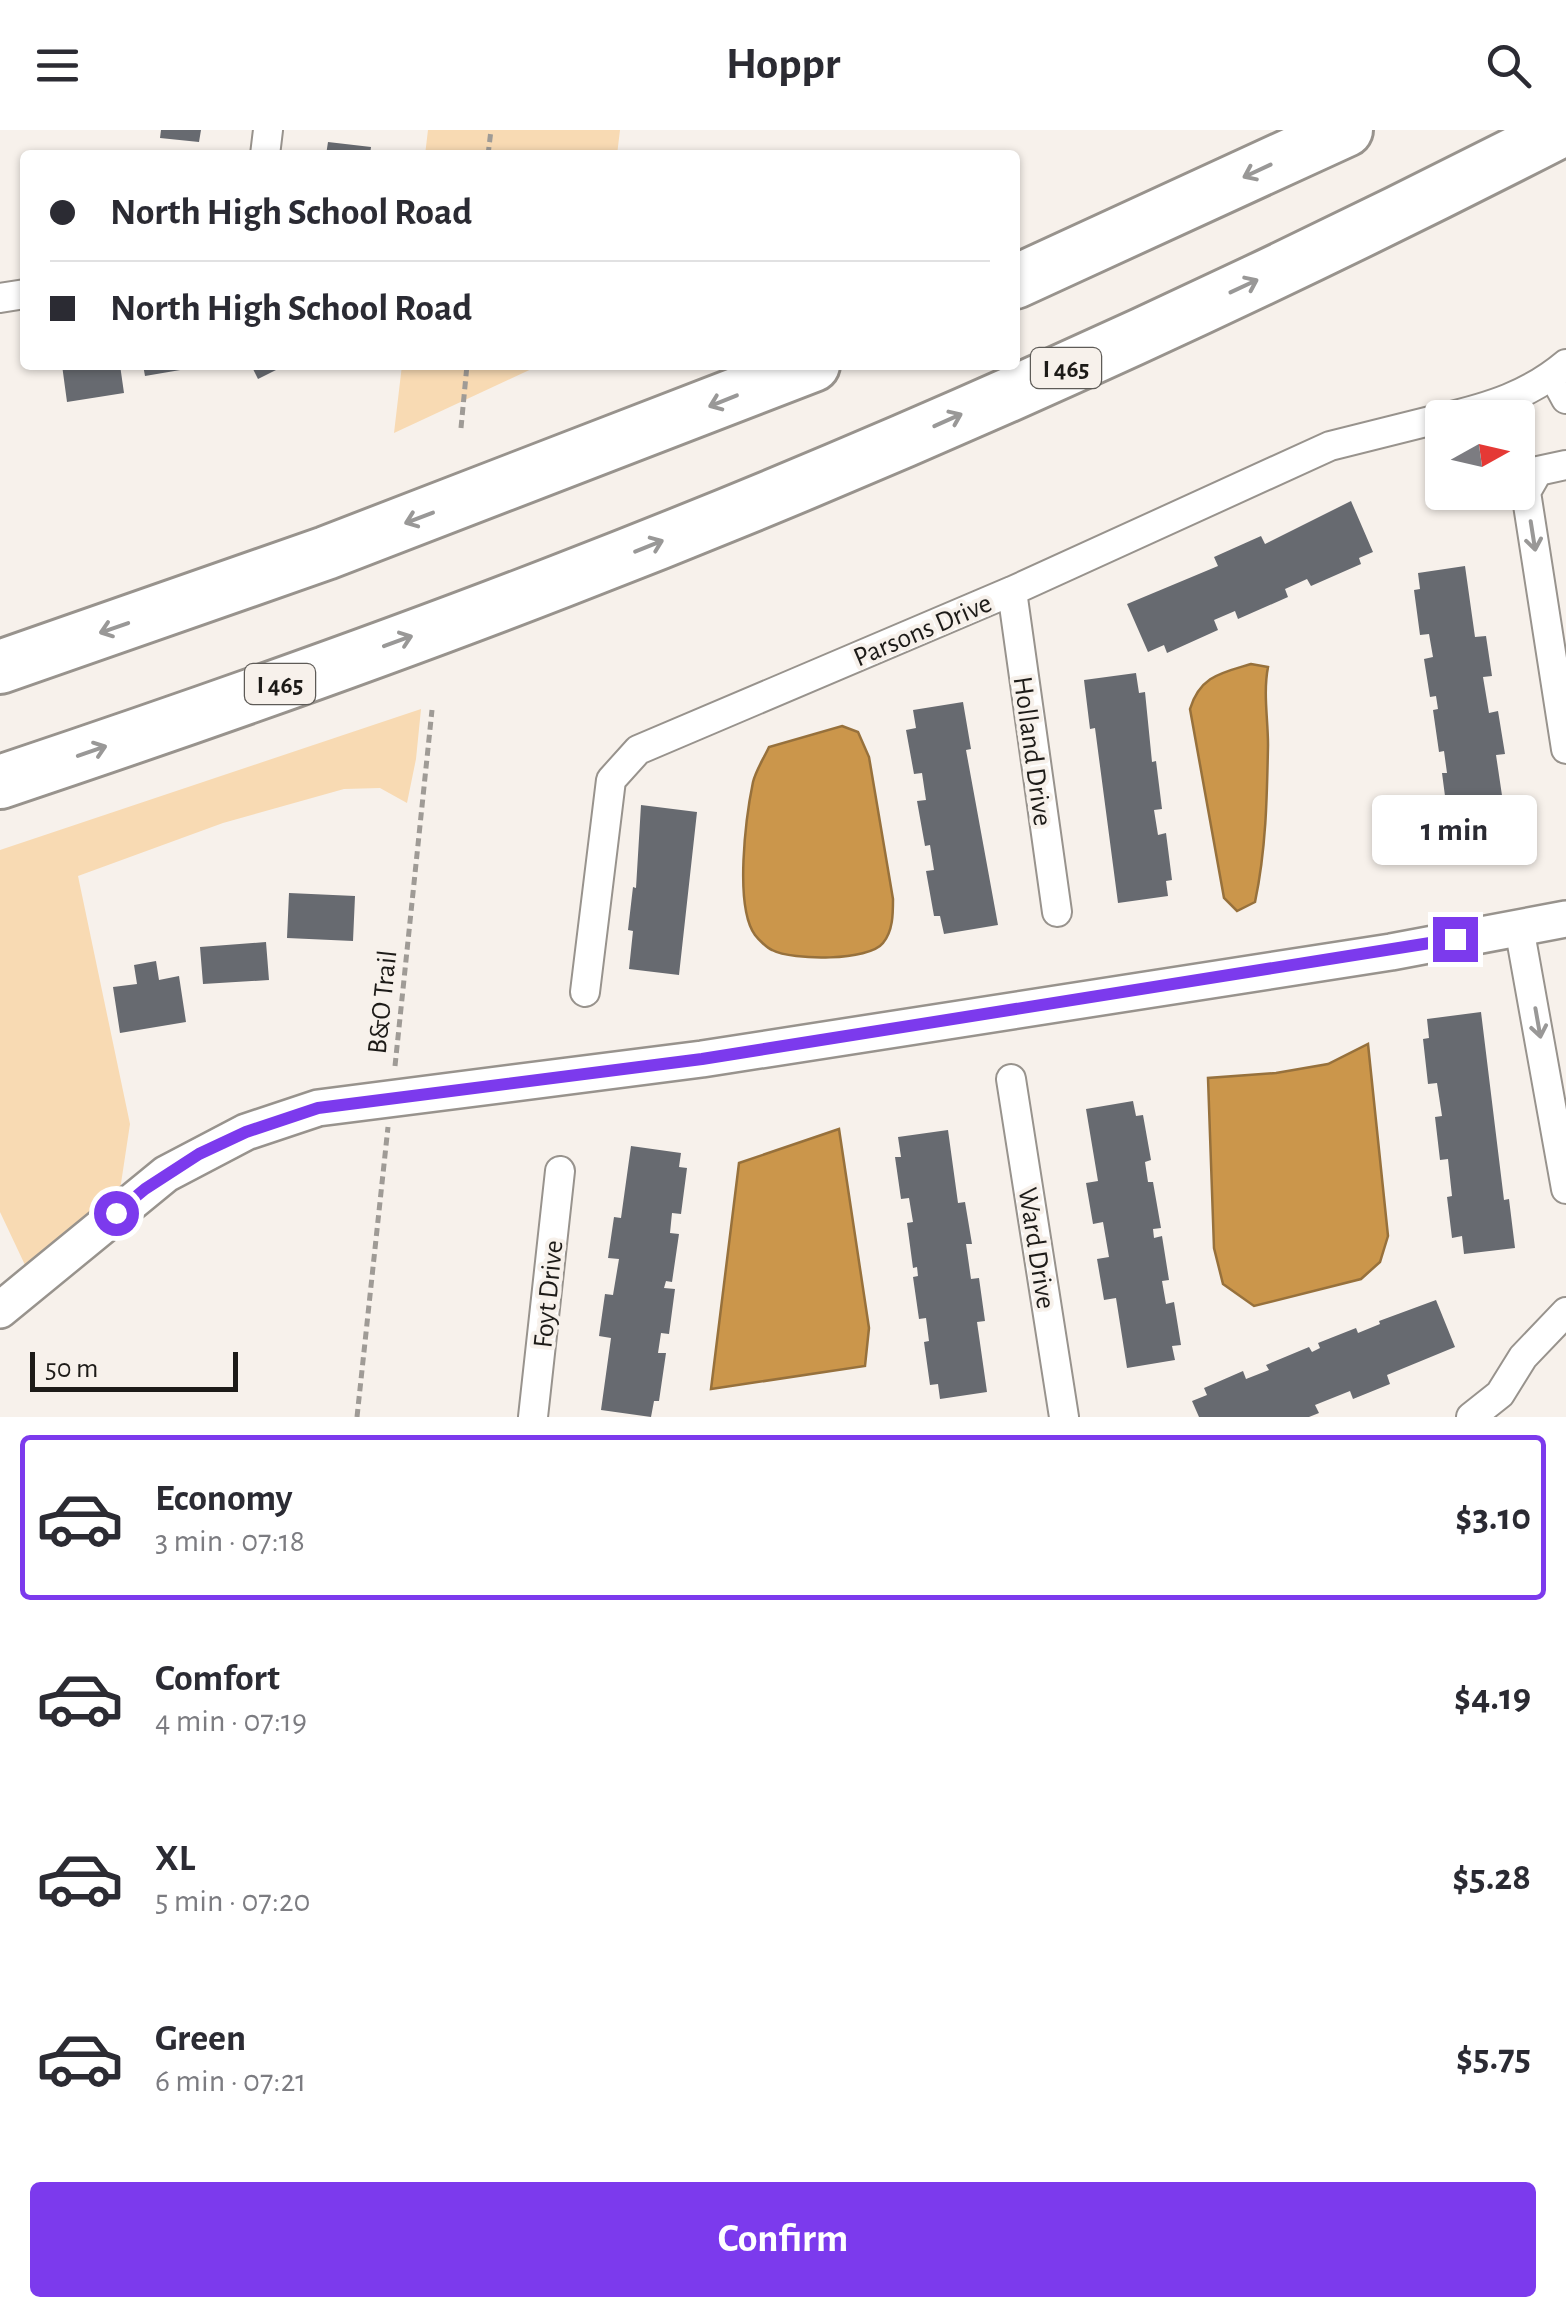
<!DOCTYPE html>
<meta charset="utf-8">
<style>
:root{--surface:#fff;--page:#f2f2f3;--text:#2b2b33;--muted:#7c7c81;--line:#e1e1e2;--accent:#7c3aed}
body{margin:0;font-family:"Alegreya Sans",sans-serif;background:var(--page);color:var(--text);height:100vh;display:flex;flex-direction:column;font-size:38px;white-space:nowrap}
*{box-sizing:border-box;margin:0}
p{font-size:32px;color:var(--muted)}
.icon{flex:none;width:55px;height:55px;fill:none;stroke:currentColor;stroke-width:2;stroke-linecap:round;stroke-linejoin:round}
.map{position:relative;height:1287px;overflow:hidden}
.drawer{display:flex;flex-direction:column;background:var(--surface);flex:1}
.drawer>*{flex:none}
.top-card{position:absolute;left:20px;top:20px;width:1000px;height:220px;border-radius:10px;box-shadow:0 2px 8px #0004;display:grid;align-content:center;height:220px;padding:0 30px;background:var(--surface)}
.needle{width:65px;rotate:82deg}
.fabs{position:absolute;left:1425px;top:270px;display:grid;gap:20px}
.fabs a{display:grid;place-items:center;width:110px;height:110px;border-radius:10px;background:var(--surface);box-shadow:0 2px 8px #0004;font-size:50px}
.scale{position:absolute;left:30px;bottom:25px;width:208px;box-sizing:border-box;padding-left:10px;border:5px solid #1d1b18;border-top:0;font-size:28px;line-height:35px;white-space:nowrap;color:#1d1b18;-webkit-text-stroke:8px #f7f1eb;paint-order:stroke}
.end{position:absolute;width:45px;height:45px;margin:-22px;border:12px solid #7c3aed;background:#fff;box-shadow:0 0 0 5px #fff}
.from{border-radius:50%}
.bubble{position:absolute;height:70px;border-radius:10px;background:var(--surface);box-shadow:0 2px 8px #0004;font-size:32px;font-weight:600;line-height:70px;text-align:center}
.top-card b{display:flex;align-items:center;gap:35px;height:95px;font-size:38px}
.top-card b+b{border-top:2px solid var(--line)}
.top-card i{width:25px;height:25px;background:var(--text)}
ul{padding:18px 0 0;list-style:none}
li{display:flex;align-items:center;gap:30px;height:165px;margin:0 20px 15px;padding:0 10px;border:5px solid transparent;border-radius:10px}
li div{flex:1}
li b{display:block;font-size:38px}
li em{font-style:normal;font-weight:600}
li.current{border-color:var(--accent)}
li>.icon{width:90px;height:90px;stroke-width:1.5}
.action{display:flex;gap:20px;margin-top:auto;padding:20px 30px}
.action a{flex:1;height:115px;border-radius:10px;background:var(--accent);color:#fff;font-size:40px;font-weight:600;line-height:115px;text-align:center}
header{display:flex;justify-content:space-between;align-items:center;height:130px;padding:0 30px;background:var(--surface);font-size:45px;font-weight:600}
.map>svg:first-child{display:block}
.green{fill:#f8dab3}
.water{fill:#cb964b;stroke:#97713c;stroke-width:2.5}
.building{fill:#676a70}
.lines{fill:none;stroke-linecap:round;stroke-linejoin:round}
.minor-casing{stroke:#98938d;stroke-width:32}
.tertiary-casing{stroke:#98938d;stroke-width:40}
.motorway-casing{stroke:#98938d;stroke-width:58}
.path{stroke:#9f9b96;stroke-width:5;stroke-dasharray:8 5;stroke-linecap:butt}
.minor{stroke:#fff;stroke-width:28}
.tertiary{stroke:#fff;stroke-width:35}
.motorway{stroke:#fff;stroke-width:52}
.oneway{stroke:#999897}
.route{stroke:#7c3aed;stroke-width:12}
.labels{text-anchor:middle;stroke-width:8;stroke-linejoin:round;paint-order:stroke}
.shield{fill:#f7f1eb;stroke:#5e5b57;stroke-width:2.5}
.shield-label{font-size:25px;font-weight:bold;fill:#1d1b18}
.street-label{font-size:28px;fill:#1d1b18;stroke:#f7f1eb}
</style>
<header><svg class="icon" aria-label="menu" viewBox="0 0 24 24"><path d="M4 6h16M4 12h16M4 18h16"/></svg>Hoppr<svg class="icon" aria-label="search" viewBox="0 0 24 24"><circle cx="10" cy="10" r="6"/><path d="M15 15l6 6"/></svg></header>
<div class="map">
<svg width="1566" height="1287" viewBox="0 0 1566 1287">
<rect width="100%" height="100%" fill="#f7f1eb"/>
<path class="green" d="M428,0H620L617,25H425Z
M402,235H540L394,303Z
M421,579L416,629L407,673L380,658L344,659L223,693L78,746L130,994L120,1060L25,1135L0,1082V720Z"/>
<path class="water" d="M1251,534L1268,537C1263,563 1268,589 1268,615C1267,668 1266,720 1255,772L1237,781L1224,768L1190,579C1200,546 1221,543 1251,534Z
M842,596L858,602L869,627L893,769C893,784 893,801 883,813C869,831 793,831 772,820C767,818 758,809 755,805C734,776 746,686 753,652C756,640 764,628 769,617Z
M1368,914L1388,1106L1380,1132L1361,1149L1254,1176L1223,1154L1214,1118L1208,948L1276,943L1328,934Z
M839,999L869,1198L865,1236L711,1259L739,1033Z"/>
<path class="building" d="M161,0H201L199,12L160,8Z
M328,12L371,17L370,25H326Z
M62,235H120L124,263L67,272Z
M143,235H198V237L145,246Z
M251,235H286L258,249Z
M1351,371L1373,422L1359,428L1361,434L1311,456L1307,449L1285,459L1288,467L1238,489L1235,481L1214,490L1218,500L1167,523L1164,515L1148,522L1127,474L1218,436L1214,427L1261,406L1265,414Z
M1465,436L1475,507L1486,506L1492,546L1483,547L1489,583L1498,581L1505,624L1496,625L1507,699L1459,705L1456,688L1448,689L1442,643H1447L1444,621L1439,622L1433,580L1438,579L1436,566L1430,567L1424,529L1433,527L1429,504L1420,505L1414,460L1420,459L1418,443Z
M1136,543L1139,563L1145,562L1152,632L1156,631L1162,679L1154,680L1158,705L1166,703L1172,750L1166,751L1168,766L1118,773L1095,598L1090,599L1084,550Z
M963,572L971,619L966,620L998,795L944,804L940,786H934L926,741L934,740L930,715L925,716L917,671L926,670L922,643L914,644L906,600L916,598L913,580Z
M641,675L697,682L679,845L629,839L633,801L628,800L633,757L636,758Z
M289,763L355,766L353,811L287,808Z
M266,812L269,850L203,854L200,817Z
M156,831L159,850L179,846L186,892L120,903L113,857L137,854L134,835Z
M1481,882L1504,1070L1509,1069L1515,1118L1464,1124L1462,1106L1452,1108L1447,1067L1452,1066L1448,1029L1440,1030L1435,987L1442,986L1437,953L1428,954L1423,909L1429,908L1427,889Z
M1133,971L1136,986L1143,985L1151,1030L1145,1032L1148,1052H1153L1161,1098L1153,1099L1154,1108L1162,1106L1169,1150L1162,1151L1166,1174L1174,1172L1181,1215L1172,1216L1175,1230L1127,1238L1116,1168L1104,1170L1097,1129L1109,1127L1103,1092L1093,1094L1086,1053L1098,1051L1086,979Z
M948,1000L958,1073L965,1072L972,1114H966L971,1149L979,1148L985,1191L977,1192L987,1262L940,1269L938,1254L930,1255L924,1212L929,1211L926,1188L919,1189L913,1147L918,1146L917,1137L913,1138L907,1093L913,1092L909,1068L901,1069L895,1027H901L898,1007Z
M631,1016L681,1023L679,1037L687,1038L681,1084L672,1083L670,1103L679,1104L672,1152L666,1151L664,1158L675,1159L669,1204L661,1203L658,1223H666L659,1271H654L651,1287L601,1280L611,1208L599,1206L605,1164L613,1165L619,1129L608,1128L614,1087L621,1088Z
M1436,1170L1455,1217L1387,1245L1390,1254L1353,1269L1350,1261L1315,1275L1319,1283L1309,1287H1199L1192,1271L1207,1265L1204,1258L1243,1241L1246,1249L1269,1240L1266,1235L1309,1217L1312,1222L1320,1218L1318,1213L1356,1198L1358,1203L1380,1194L1379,1191Z"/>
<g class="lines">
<g class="minor-casing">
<path id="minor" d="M265,25L268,0
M0,168L25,164
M1553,245L1566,269
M1443,288C1490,277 1529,265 1566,234
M1566,335L1538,341L1526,362L1566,619
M1012,461L1057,782
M1519,797L1566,1059
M585,862L611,650L638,620L1012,461L1330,316L1442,288
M1011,949L1064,1287
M533,1287L560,1041
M1471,1287L1500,1264L1523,1227L1566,1182"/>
</g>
<g class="tertiary-casing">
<path id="tertiary" d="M0,1180L166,1044L246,1002L318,978L702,929L1391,822L1566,789"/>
</g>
<g class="motorway-casing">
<path id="motorway" d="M1015,152L1346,0
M0,537L326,423L813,235
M0,652C188,589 376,523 561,451C902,319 1237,167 1562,0"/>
</g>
<path class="path" d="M488,25L491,0
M461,298L467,235
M395,936L432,580
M357,1287L388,997"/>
<use href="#minor" class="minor"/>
<use href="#tertiary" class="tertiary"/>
<use href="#motorway" class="motorway"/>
</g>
<defs><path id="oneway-shaft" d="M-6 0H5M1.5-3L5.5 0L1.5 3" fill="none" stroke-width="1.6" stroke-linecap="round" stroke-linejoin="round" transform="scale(2.5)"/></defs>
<g class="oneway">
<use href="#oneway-shaft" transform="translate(1257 41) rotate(155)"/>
<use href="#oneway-shaft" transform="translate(1244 156) rotate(-25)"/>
<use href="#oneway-shaft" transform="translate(723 271) rotate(158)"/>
<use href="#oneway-shaft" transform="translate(948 290) rotate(-24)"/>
<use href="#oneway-shaft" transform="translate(419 388) rotate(159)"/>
<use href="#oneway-shaft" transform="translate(1533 406) rotate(81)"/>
<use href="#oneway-shaft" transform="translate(649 416) rotate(-22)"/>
<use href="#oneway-shaft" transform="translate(114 498) rotate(161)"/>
<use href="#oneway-shaft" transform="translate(398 511) rotate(-20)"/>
<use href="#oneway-shaft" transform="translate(92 621) rotate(-19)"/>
<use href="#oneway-shaft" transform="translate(1538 893) rotate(80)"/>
</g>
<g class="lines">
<path class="route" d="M116,1083L145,1059L199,1024L246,1002L318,978L702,929L1455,809"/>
</g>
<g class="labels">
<g class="shield">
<rect x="1031" y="218" width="70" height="40" rx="8"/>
<rect x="245" y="534" width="70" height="40" rx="8"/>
</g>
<g class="shield-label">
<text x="1066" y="247">I 465</text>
<text x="280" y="563">I 465</text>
</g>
<g class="street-label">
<text transform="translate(922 499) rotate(-23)" y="10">Parsons Drive</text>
<text transform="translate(1034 621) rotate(82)" y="10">Holland Drive</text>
<text transform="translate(381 872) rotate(-84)" y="10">B&amp;O Trail</text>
<text transform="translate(1038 1118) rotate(81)" y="10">Ward Drive</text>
<text transform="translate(547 1164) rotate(-84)" y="10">Foyt Drive</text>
</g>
</g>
</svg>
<div class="fabs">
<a><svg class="needle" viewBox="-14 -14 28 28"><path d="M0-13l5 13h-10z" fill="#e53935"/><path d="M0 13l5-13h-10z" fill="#7c7c81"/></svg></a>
</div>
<div class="scale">50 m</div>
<i class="end from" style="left:116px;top:1083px"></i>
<i class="end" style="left:1455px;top:809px"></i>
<div class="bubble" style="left:1372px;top:665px;width:165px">1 min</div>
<div class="top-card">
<b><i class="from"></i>North High School Road</b>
<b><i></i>North High School Road</b>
</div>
</div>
<section class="drawer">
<ul>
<li class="current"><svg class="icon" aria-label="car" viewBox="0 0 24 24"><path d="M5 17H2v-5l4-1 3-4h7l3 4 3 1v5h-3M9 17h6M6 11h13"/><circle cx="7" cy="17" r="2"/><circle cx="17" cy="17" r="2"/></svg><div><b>Economy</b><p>3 min · 07:18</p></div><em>$3.10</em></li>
<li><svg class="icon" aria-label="car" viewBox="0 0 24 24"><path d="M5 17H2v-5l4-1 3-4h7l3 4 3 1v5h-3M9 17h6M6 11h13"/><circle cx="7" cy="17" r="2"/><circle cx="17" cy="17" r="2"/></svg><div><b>Comfort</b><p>4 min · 07:19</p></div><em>$4.19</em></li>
<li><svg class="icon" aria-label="car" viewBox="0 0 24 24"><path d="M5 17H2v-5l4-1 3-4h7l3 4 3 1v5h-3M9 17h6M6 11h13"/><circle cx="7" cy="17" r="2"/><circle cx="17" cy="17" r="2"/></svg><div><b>XL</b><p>5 min · 07:20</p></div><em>$5.28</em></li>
<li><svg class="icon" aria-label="car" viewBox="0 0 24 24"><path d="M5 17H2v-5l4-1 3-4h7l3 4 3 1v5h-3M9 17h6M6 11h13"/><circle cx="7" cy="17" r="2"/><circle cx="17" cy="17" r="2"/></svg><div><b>Green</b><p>6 min · 07:21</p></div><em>$5.75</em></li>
</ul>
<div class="action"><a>Confirm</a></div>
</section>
